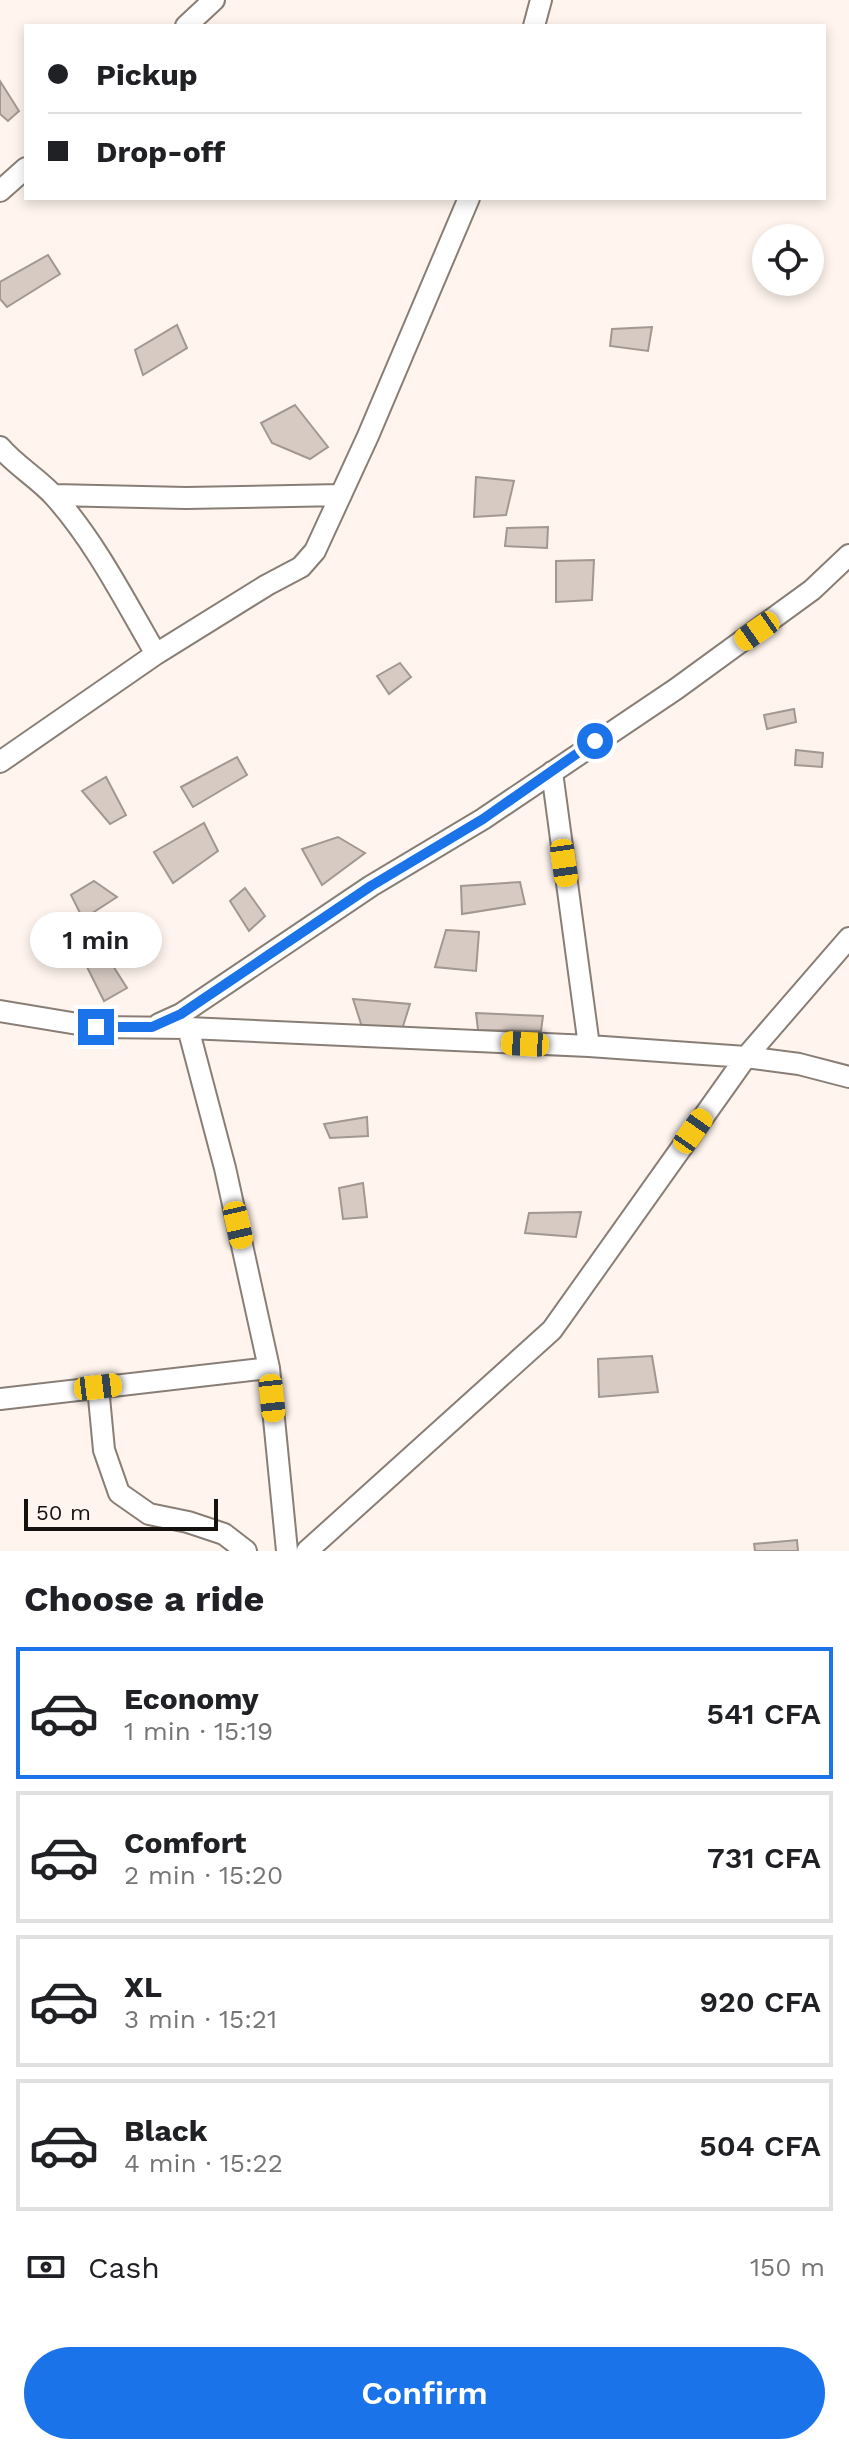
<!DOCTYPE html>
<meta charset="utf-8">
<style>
:root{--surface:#fff;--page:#f6f6f6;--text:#202124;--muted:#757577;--line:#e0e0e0;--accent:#1a73e8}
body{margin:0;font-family:"Work Sans",sans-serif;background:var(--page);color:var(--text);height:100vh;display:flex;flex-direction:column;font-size:30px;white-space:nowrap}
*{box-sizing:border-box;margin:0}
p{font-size:26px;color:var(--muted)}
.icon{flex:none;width:44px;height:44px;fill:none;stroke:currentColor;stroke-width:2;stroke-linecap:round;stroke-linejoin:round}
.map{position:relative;height:1551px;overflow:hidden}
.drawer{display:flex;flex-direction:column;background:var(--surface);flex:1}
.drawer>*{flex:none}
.guide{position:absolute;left:24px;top:24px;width:802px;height:176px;border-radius:0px;box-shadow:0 4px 12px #0003;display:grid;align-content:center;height:176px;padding:0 24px;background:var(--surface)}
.fabs{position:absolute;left:752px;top:224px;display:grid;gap:16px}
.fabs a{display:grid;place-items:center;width:72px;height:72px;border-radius:50%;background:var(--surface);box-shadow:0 4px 12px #0003;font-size:40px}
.scale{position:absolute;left:24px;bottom:20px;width:194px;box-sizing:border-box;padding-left:8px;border:4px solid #15110f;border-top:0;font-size:22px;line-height:28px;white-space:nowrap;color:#15110f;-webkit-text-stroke:6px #fff5ee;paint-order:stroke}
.end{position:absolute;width:36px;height:36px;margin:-18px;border:10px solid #1a73e8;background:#fff;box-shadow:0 0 0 4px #fff}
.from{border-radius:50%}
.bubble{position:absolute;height:56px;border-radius:28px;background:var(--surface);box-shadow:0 4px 12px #0003;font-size:26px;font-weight:600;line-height:56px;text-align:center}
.car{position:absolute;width:24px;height:48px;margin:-24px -12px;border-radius:10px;box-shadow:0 0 6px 2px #0007;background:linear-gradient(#f5c518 24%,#345 0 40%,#f5c518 0 76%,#345 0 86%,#f5c518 0)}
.guide b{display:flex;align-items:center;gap:28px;height:76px;font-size:30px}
.guide b+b{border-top:2px solid var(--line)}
.guide i{width:20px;height:20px;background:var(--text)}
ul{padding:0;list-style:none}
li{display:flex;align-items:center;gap:24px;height:132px;margin:0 16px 12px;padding:0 8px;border:4px solid var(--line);border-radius:0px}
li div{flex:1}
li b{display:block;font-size:30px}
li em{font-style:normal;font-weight:600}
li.on{border-color:var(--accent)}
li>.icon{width:72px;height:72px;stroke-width:1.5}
h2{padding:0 24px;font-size:36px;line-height:96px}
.pay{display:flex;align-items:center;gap:20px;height:88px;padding:0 24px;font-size:30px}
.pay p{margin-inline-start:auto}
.cta{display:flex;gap:16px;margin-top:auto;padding:16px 24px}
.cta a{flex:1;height:92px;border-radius:48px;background:var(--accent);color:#fff;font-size:32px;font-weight:600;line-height:92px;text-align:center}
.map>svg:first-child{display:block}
.building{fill:#d6cac2;stroke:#a39790;stroke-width:2}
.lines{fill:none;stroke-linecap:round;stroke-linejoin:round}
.street-casing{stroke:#897e76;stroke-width:24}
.street{stroke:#fff;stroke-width:20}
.route{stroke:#1a73e8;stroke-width:10}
</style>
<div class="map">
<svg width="849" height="1551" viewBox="0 0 849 1551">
<rect width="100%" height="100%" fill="#fff5ee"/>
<path class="building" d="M0,81L19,111L8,121L0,114Z
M48,255L60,274L7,307L0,299V282Z
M177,325L187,348L143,375L135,350Z
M652,327L648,351L610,346L612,329Z
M295,405L328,447L310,459L272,443L261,423Z
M476,477L514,481L506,515L474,517Z
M548,527L547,548L505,546L507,528Z
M594,560L592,600L556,602V561Z
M400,663L411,677L389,694L377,676Z
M794,709L796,722L767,729L764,715Z
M796,750L823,753L822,767L795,765Z
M237,757L247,775L193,807L181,787Z
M106,777L126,815L110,824L82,791Z
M204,823L218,851L173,883L154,852Z
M338,837L365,853L322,885L302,849Z
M94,881L117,897L83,919L71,895Z
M520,882L525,904L462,914L461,886Z
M245,888L265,916L249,931L230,901Z
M446,930L479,932L476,971L435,967Z
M108,958L127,988L104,1001L87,967Z
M353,999L410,1004L399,1039L362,1027Z
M476,1013L543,1016L541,1031L478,1030Z
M367,1117L368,1136L330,1138L324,1124Z
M363,1183L367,1217L343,1219L339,1188Z
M581,1212L576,1237L525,1233L529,1213Z
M652,1356L658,1392L599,1397L598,1359Z
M797,1540L798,1551H755L754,1544Z"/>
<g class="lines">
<g class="street-casing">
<path id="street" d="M186,26L214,0
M534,26L541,0
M0,191L26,168
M0,447C16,466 38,478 55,497C96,543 125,601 156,654
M54,495L186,498L341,495
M0,762L156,654L267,585L301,567L315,551L368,436L469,198
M552,772L589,1046
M0,1011L96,1027L188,1028L589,1046L746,1057L799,1064L849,1077
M159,1024L181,1014L371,886L483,819L676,689L812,590L849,555
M188,1028L225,1168L269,1368L287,1551
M98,1387L104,1450L119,1493L149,1514L188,1522L224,1534L246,1551
M0,1399L269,1368
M307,1551L552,1330L746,1057L849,938"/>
</g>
<use href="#street" class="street"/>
</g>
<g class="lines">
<path class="route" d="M96,1027H152L181,1014L371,886L483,819L595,741"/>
</g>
</svg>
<div class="fabs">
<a><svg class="icon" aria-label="locate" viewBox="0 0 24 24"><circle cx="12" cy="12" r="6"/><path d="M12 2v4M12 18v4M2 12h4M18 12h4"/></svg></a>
</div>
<div class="scale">50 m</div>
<i class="end from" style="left:595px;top:741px"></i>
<i class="end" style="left:96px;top:1027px"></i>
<div class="bubble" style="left:30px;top:912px;width:132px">1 min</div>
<i class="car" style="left:757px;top:631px;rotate:235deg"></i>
<i class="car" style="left:564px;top:863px;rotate:172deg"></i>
<i class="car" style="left:525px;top:1044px;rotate:273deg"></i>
<i class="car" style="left:693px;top:1131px;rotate:35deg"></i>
<i class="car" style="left:238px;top:1225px;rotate:167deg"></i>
<i class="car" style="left:98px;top:1387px;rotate:83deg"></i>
<i class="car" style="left:272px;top:1398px;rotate:174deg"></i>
<div class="guide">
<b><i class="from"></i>Pickup</b>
<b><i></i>Drop-off</b>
</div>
</div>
<section class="drawer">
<h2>Choose a ride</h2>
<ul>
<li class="on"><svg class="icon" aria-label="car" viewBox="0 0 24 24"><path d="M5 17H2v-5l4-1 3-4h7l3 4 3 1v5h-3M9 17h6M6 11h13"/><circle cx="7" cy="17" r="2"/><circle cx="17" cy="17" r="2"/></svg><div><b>Economy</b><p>1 min · 15:19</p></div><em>541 CFA</em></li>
<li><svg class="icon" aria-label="car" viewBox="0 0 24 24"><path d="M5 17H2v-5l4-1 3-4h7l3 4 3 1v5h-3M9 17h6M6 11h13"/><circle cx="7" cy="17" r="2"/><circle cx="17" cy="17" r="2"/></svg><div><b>Comfort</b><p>2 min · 15:20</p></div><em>731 CFA</em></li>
<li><svg class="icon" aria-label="car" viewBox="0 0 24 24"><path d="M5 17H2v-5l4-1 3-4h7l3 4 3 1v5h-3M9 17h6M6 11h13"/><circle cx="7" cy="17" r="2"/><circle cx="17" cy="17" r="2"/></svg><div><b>XL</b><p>3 min · 15:21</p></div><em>920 CFA</em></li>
<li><svg class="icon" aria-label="car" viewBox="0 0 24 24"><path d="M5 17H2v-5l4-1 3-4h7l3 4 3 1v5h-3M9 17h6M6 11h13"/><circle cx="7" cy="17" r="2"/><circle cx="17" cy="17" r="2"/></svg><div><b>Black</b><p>4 min · 15:22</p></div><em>504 CFA</em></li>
</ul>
<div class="pay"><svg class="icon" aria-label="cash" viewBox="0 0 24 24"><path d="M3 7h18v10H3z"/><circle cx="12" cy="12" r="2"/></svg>Cash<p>150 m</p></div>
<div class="cta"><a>Confirm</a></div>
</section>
